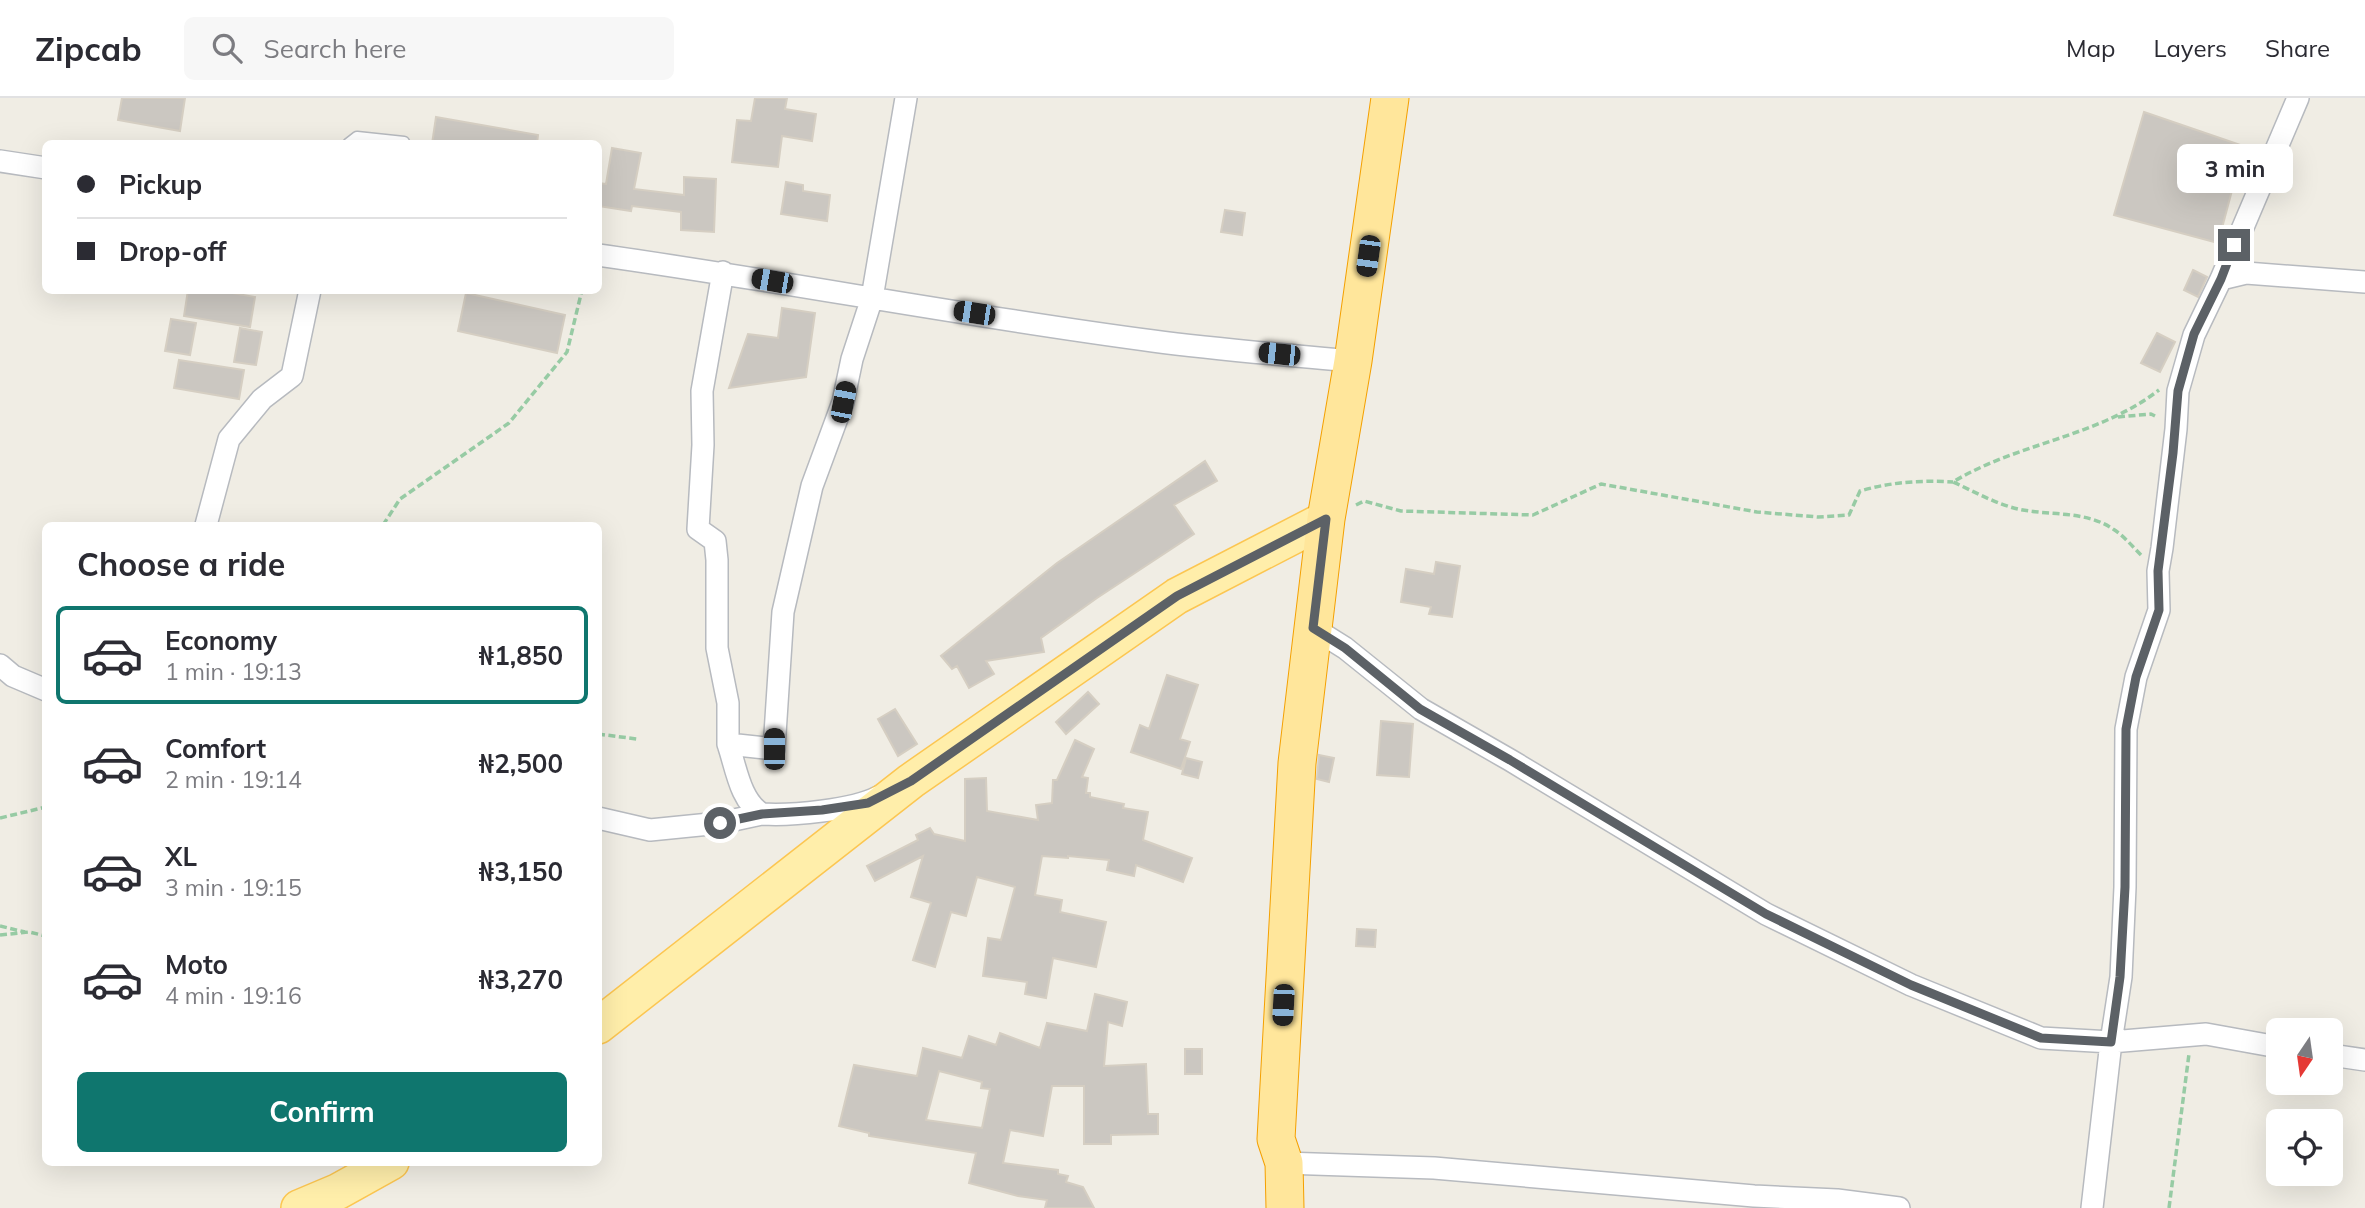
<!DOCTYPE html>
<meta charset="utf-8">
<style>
:root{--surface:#fff;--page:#f7f7f7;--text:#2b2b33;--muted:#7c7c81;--line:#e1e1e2;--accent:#0f766e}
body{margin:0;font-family:Mulish,sans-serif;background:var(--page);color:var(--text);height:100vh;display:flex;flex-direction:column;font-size:26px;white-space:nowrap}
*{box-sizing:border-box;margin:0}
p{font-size:23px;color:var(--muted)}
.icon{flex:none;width:38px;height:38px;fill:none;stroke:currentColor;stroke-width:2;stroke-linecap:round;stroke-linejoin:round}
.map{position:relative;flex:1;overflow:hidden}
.sheet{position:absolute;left:42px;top:424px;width:560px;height:644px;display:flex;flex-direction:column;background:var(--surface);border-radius:10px;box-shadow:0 7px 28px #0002}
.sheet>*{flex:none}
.banner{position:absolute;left:42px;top:42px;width:560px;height:154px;border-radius:10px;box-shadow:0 7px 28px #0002;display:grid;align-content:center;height:154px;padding:0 35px;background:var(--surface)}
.needle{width:46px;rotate:193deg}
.fabs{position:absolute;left:2266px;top:920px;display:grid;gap:14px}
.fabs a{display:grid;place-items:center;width:77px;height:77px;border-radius:10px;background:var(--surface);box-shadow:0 7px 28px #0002;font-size:35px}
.end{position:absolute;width:32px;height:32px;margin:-16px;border:9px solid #5c6166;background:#fff;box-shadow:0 0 0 4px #fff}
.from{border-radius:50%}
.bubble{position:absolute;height:49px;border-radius:10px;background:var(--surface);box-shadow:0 7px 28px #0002;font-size:23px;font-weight:700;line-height:49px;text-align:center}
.car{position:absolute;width:21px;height:42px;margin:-21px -10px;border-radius:9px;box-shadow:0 0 5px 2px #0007;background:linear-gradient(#222 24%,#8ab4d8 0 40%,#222 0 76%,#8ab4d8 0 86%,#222 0)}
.banner b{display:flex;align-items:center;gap:24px;height:66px;font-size:26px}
.banner b+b{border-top:2px solid var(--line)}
.banner i{width:18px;height:18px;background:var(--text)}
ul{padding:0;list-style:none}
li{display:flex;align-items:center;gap:21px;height:98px;margin:0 14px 10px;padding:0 21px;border:4px solid transparent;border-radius:10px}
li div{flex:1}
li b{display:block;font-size:26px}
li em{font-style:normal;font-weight:700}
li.current{border-color:var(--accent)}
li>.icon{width:63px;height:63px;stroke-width:1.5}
h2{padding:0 35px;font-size:32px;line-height:84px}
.action{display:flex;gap:14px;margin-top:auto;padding:14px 35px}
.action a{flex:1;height:80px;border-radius:10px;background:var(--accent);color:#fff;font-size:28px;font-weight:700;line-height:80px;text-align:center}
header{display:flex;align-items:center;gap:42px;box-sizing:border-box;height:98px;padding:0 35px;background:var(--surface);border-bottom:2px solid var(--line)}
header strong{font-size:33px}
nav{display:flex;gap:38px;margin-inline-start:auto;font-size:24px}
.search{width:490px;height:63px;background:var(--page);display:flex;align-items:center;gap:18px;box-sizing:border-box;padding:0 24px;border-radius:10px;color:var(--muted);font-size:26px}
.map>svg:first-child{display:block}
.building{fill:#cbc7c1;stroke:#d5cec2;stroke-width:2;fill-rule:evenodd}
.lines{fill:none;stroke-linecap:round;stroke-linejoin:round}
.service-casing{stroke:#b7babf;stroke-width:13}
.minor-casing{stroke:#b7babf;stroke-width:24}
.primary-casing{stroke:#fcc651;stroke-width:38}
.trunk-casing{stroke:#f4a000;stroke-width:39}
.path{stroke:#97cba4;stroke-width:3.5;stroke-dasharray:7 3.5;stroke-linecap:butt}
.service{stroke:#fff;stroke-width:10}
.minor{stroke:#fff;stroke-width:21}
.primary{stroke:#fea;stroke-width:35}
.trunk{stroke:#ffe69b;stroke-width:37}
.route{stroke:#5c6166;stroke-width:9}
</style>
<header>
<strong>Zipcab</strong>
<div class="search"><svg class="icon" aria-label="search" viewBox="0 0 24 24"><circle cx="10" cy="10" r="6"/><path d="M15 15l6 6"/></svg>Search here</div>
<nav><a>Map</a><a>Layers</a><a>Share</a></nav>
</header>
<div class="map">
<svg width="2365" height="1110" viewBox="0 0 2365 1110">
<rect width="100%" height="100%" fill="#f0ede4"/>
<path class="building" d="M122,0H185L180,33L118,22Z
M755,0H787L785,11L816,16L812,43L782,38L778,69L732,64L737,22L751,23Z
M2144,14L2249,50L2246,70L2238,87L2234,85L2218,145L2114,117Z
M436,19L538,37L537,46H432Z
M612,50L641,55L634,91L684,97V79L716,81L714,134L681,132V114L632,108L631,113L598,108V85L606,86Z
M786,84L803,87V93L830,97L827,123L781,116Z
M1225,112L1245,115L1242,137L1221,134Z
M2193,172L2207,179L2198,199L2184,192Z
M188,192H216L255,199L250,229L184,218Z
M466,195L565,217L557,255L458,233Z
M782,210L815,215L806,279L729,290L748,236L778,240Z
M171,221L196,225L190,257L165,253Z
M240,230L262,234L256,267L234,264Z
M2157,235L2175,244L2160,274L2141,265Z
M179,262L244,272L239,301L174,290Z
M1205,363L1217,383L1174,407L1194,436L1097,500L1041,540L1044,554L986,563L994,576L969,590L957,568L952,571L941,558L1057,465Z
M1436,464L1460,468L1452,519L1429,516L1431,509L1401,504L1406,471L1434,476Z
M1167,577L1198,587L1180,641L1190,644L1181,671L1131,654L1140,627L1149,631Z
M1088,594L1099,606L1066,636L1056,624Z
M895,611L917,646L898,658L878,621Z
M1381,623L1413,626L1409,679L1377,677Z
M1075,642L1094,651L1082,679L1088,680L1086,695H1090V699L1124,706L1123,710L1148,714L1143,742L1192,760L1183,784L1136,767L1134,778L1107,772L1109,762L1068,758V760L1042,758L1035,797L1062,802L1060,814L1106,824L1096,869L1053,860L1046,900L1025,896L1027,884L983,878L988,840L1001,842L1015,789L977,779L966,818L951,814L935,869L913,862L931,805L911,799L923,758L875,783L867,768L918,742L916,737L930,730L934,736L965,743V681L986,680L987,713L1038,722L1036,707L1052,705L1053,682H1057Z
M1319,657L1334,660L1329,684L1317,681Z
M1186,660L1202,664L1198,680L1182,676Z
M1357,831L1376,832L1375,849L1356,848Z
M1095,896L1127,904L1122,928L1108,924L1104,968L1146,966L1148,1016H1158V1036L1111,1037V1046H1084V988H1052L1043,1038L1010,1032L1003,1065L1058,1072V1076L1068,1078L1066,1084L1083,1089L1094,1110H1045L1047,1102L1018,1098L969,1085L976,1055L869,1038V1035L839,1028L854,967L917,978L923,950L962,960L969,938L996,947L1000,935L1040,950L1047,925L1087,933ZM939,973L982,984L981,990L990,991L982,1030L926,1022Z
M1185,951H1202V976H1185Z"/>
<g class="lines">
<g class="service-casing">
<path id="service" d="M348,46L357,39L404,44"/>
</g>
<g class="minor-casing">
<path id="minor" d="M0,63L46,70
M598,157C784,183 968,219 1153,243C1220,252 1287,257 1353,263
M723,174L702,293L703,347L698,431L715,443L717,462V550L728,605V646
M2221,181L2246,175L2365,184
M206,427L229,341L262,301L292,278L310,192
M1313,530L1345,550L1421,611L1510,662L1766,816L1911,887L2041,940L2111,944L2206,936L2278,949
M0,567L13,578L46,592
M878,699C854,712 790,718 762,716C740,703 736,669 728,646L774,651L783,514L812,388L843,304L852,261L872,200L906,0
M598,720L650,732L720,725L762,716
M2331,957L2365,962
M1284,1065L1434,1070L1754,1098L1837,1102L1836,1110
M1837,1102L1899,1110
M2092,1110L2111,944L2121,879L2125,789L2126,631L2136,579L2159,512L2158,473L2162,450L2176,331L2178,293L2194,237L2221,181L2298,0"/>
</g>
<g class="primary-casing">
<path id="primary" d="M598,928L911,683L1177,498L1326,421
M299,1110L337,1094L391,1064"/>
</g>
<g class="trunk-casing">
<path id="trunk" d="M1285,1110L1284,1065L1276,1041L1297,665L1326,421L1353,263L1390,0"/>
</g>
<path class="path" d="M2118,319L2151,316L2155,318
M1356,407L1364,403L1401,413L1533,417L1601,386L1757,414L1818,419L1849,417L1860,393C1891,384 1921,382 1953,384
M383,427L400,401L509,325L567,254L582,192
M2141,457C2132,448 2123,437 2113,431C2085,412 2049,418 2018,411C1996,406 1973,393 1953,384C2017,345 2098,339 2159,292
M598,636L637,641
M0,720L46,709
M0,828L25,834
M0,837L29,834L46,838
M2169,1110L2189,956"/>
<use href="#service" class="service"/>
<use href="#minor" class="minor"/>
<use href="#primary" class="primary"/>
<use href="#trunk" class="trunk"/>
</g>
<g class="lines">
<path class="route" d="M720,725L762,716L822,712L868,705L911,683L1177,498L1326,421L1313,530L1345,550L1420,611L1510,662L1766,816L1911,887L2041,940L2111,944L2120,879L2125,789L2126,631L2136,579L2159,512L2158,473L2173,355L2178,293L2194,236L2221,181L2234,147"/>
</g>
</svg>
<div class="fabs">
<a><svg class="needle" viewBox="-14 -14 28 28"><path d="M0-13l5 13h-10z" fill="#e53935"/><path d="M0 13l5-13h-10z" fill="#7c7c81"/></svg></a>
<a><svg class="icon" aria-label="locate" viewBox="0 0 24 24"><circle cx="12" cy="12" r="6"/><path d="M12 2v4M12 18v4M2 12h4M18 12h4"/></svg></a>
</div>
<i class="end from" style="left:720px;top:725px"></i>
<i class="end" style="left:2234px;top:147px"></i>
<div class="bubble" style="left:2177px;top:46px;width:116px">3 min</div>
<i class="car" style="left:1368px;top:158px;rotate:188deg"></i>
<i class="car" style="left:772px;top:183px;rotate:280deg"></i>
<i class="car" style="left:974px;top:215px;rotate:279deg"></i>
<i class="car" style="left:1279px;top:256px;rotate:276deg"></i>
<i class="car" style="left:843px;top:304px;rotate:11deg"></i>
<i class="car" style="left:774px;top:651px;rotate:0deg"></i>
<i class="car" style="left:1283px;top:907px;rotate:183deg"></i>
<div class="banner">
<b><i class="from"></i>Pickup</b>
<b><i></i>Drop-off</b>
</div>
<section class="sheet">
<h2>Choose a ride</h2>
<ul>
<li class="current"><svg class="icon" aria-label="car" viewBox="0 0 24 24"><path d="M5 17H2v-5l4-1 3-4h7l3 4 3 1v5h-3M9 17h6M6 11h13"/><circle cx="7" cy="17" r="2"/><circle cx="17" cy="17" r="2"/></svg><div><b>Economy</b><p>1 min · 19:13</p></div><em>₦1,850</em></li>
<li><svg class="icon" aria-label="car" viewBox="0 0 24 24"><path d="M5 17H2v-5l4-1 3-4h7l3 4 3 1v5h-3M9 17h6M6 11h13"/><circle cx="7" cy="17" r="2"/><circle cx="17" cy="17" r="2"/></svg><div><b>Comfort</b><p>2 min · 19:14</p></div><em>₦2,500</em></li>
<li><svg class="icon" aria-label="car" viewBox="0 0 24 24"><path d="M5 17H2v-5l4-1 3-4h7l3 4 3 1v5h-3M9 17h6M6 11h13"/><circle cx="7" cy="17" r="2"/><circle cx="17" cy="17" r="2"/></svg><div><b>XL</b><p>3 min · 19:15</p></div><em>₦3,150</em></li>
<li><svg class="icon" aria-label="car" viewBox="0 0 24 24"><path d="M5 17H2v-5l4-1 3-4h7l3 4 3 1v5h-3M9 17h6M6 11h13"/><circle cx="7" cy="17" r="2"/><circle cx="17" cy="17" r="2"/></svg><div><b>Moto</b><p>4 min · 19:16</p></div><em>₦3,270</em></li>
</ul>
<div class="action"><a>Confirm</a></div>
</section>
</div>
